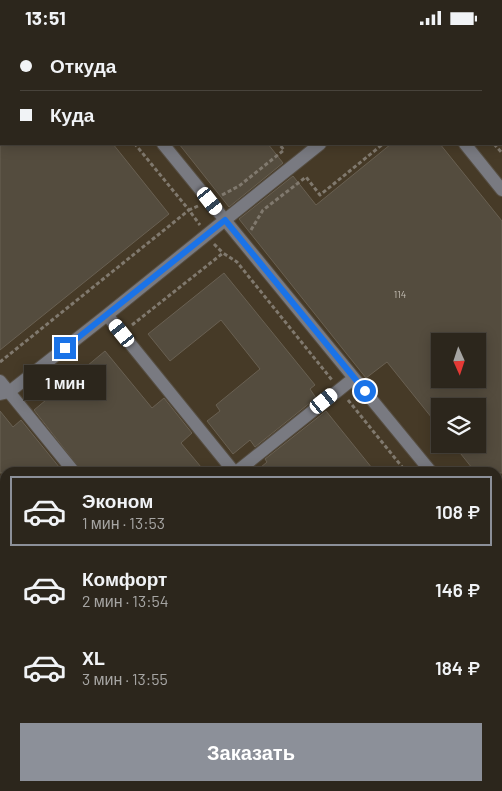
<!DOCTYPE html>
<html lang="ru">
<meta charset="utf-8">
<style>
:root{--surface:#2c261c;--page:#383229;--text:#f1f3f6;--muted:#a6a5a3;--line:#48433b;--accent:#8c9099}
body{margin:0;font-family:Barlow,sans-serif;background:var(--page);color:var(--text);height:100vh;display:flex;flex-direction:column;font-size:19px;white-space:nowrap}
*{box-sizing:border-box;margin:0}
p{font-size:16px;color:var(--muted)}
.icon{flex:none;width:28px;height:28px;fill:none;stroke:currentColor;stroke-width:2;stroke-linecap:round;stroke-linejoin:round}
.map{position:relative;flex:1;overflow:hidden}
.drawer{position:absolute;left:0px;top:432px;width:502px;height:324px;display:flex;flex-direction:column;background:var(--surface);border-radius:15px 15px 0 0;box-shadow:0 2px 12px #0003,0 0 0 1px var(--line)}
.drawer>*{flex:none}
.guide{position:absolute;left:0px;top:0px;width:502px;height:110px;box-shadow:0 2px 12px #0003,0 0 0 1px var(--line);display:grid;align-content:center;height:110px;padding:0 20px;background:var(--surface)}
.needle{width:32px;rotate:177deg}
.fabs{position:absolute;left:431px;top:298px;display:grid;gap:10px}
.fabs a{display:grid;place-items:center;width:55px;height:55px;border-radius:0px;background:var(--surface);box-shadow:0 2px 12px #0003,0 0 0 1px var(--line);font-size:25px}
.end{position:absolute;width:22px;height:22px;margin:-11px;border:6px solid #1a73e8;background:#fff;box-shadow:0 0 0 2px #fff}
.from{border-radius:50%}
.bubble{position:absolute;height:35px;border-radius:0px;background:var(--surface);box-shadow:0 2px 12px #0003,0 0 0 1px var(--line);font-size:16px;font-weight:600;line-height:35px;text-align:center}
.car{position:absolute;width:15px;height:30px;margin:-15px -8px;border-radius:6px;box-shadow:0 0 4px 1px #0007;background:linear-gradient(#fff 24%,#345 0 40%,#fff 0 76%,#345 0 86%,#fff 0)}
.guide b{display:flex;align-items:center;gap:18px;height:48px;font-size:19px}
.guide b+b{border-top:1px solid var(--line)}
.guide i{width:12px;height:12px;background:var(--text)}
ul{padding:9px 0 0;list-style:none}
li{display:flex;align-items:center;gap:15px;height:70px;margin:0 10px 8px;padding:0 10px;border:2px solid transparent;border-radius:0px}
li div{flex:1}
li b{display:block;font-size:19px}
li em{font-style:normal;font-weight:600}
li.current{border-color:var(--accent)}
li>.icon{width:45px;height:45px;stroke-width:1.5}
.cta{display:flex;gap:10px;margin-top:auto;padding:10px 20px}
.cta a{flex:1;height:58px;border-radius:0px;background:var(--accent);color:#fff;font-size:20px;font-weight:600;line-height:58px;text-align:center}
.status{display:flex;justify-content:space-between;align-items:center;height:35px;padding:0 25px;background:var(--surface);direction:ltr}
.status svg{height:14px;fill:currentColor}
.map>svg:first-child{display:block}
.built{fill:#463a27;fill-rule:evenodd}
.building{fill:#544c3e;stroke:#696052;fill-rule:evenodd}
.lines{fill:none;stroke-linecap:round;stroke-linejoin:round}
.minor-casing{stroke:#564e42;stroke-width:14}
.path{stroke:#80796e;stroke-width:3;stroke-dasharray:4 2.5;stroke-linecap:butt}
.minor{stroke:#797a81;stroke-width:12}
.route{stroke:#1a73e8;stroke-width:6}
.labels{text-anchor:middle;stroke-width:4;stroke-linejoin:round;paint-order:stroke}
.number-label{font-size:10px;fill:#c4beb4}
</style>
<div class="status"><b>13:51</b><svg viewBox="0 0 49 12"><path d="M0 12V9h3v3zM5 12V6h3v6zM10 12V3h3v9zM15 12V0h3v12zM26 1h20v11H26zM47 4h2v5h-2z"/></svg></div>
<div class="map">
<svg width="502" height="756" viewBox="0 0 502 756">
<rect width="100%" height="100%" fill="#3a3225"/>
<path class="built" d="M0,0H468L1,1V109H501L502,67V756H0ZM440,306H478V344H440ZM440,371H478V409H440ZM5,438H498V751H5Z"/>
<path class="building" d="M0,109H113L169,179L0,315Z
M179,109H268L283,128L229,172Z
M391,109H440L502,186V438H476L453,409H478V371H440V393L387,327L366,343L239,184L293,141L316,170ZM440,306H478V344H440Z
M224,238L315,350L310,354L316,363L255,412L250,405L233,419L207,386L220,376L216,370L260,334L221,285L170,326L148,299Z
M105,316L152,373L164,363L192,398L181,408L206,438H83L34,375Z
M0,376L13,392L21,385L64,438H0Z
M326,376L376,438H254L267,427L265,424Z"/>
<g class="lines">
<g class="minor-casing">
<path id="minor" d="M73,0L74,1
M448,1H449
M163,109L225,185L320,109
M465,109L502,155
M107,280L225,185L354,343
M0,346L75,438
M0,359L9,357L107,280L235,438
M235,438L354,343L432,438
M0,495L5,501
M498,518L502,523
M0,746L5,748
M15,751L30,756
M462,751L466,756"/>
</g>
<path class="path" d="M46,0L47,1
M494,109L502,118
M222,160L239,151L284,115L279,109
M198,171L189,175L200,190
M251,195L263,175L306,142L320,160L383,109
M214,209L223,218
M132,290L223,218L237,227L332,345
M0,327L189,175L135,109
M348,365L407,438"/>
<use href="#minor" class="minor"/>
</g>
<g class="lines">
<path class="route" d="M65,313L225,185L365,356"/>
</g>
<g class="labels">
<g class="number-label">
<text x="400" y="263">114</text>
</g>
</g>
</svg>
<div class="fabs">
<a><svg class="needle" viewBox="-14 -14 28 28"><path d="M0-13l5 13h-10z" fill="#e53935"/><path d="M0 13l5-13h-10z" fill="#a6a5a3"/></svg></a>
<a><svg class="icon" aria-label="layers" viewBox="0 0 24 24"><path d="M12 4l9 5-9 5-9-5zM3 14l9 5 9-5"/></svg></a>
</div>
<i class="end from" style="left:365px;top:356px"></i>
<i class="end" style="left:65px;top:313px"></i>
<div class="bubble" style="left:24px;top:330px;width:82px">1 мин</div>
<i class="car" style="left:210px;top:166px;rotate:142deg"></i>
<i class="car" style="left:122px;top:298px;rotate:321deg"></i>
<i class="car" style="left:324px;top:366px;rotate:51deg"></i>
<div class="guide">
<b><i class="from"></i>Откуда</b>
<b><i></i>Куда</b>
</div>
<section class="drawer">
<ul>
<li class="current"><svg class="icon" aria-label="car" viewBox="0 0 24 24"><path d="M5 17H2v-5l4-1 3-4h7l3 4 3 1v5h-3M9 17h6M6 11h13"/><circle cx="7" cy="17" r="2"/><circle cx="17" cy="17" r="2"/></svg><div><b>Эконом</b><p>1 мин · 13:53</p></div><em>108 ₽</em></li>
<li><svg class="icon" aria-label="car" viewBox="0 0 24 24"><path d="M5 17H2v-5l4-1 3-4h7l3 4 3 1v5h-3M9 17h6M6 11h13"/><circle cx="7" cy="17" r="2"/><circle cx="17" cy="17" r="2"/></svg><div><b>Комфорт</b><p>2 мин · 13:54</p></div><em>146 ₽</em></li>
<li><svg class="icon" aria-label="car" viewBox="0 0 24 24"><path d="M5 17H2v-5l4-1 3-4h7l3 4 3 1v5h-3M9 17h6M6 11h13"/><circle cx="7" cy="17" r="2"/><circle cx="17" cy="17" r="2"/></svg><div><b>XL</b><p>3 мин · 13:55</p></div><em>184 ₽</em></li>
</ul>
<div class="cta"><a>Заказать</a></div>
</section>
</div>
